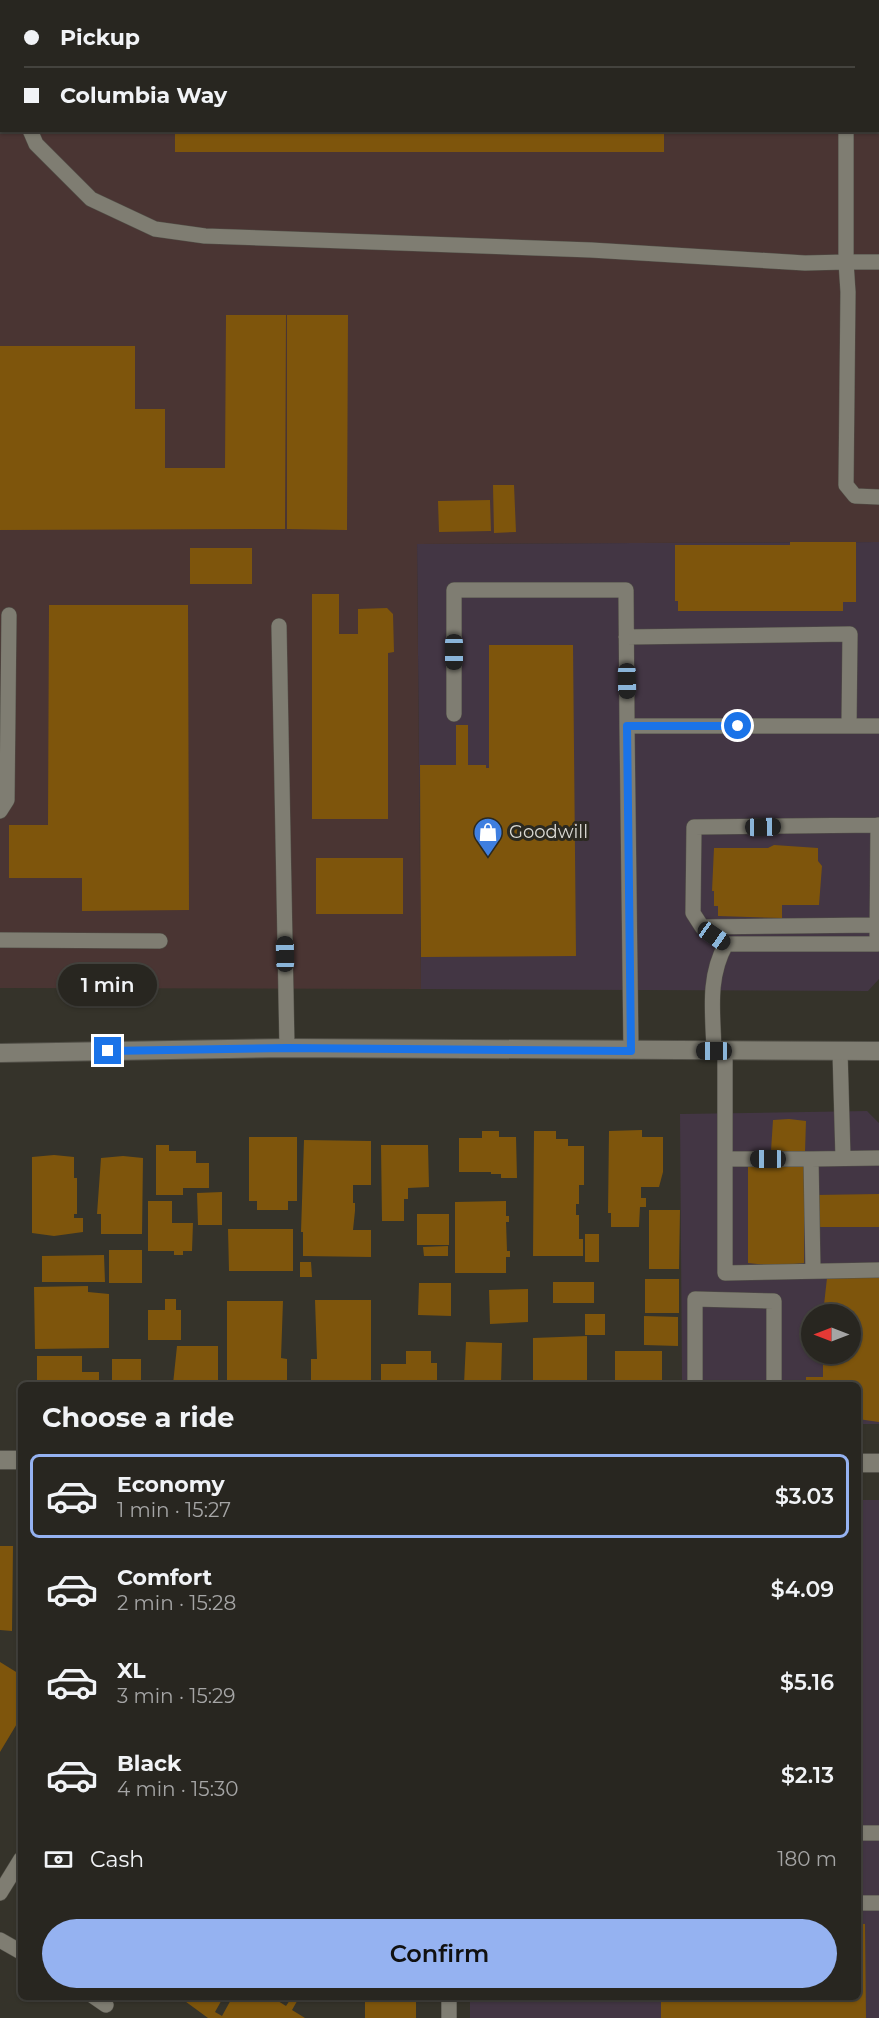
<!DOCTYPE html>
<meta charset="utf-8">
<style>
:root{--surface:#282620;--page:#34322d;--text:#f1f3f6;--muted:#a5a5a5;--line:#44433e;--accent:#95b2f1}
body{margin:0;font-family:Montserrat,sans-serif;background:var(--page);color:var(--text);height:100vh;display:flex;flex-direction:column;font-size:22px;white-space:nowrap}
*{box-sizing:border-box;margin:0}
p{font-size:20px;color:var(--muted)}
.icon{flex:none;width:33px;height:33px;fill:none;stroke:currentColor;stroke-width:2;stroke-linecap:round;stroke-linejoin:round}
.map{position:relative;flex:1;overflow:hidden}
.details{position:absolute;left:18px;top:1382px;width:843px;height:618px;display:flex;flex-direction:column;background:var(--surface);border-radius:9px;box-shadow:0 2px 4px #0004,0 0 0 2px var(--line)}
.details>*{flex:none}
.top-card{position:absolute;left:0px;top:0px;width:879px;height:132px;box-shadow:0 2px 4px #0004,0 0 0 2px var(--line);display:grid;align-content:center;height:132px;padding:0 24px;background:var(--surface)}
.needle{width:39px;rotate:270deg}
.buttons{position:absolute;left:801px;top:1304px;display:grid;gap:12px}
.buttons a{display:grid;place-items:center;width:60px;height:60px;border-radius:50%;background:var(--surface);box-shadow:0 2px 4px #0004,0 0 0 2px var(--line);font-size:30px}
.end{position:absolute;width:27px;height:27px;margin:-14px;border:8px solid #1a73e8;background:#fff;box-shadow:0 0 0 3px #fff}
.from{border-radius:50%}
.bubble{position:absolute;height:42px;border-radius:21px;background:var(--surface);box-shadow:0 2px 4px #0004,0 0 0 2px var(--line);font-size:20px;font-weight:600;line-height:42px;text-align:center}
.car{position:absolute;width:18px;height:36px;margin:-18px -9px;border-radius:8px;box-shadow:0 0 4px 2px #0007;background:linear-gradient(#222 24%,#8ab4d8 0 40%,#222 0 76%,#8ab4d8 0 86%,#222 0)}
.top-card b{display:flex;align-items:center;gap:21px;height:57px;font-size:22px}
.top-card b+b{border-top:2px solid var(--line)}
.top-card i{width:15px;height:15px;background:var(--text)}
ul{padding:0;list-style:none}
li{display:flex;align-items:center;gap:18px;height:84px;margin:0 12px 9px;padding:0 12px;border:3px solid transparent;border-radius:9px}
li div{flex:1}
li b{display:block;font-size:22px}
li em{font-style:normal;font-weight:600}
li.current{border-color:var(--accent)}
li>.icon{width:54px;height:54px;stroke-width:1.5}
h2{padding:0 24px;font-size:27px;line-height:72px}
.pay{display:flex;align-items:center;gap:15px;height:66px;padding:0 24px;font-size:22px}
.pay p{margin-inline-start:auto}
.button{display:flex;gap:12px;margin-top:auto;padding:12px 24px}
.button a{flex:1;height:69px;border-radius:36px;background:var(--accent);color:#111;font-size:24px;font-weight:600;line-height:69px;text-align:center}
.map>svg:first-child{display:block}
.commercial{fill:#433644;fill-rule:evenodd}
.industrial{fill:#4a3533;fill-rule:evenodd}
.building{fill:#7e550c}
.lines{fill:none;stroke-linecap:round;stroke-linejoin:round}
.service-casing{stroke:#525048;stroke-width:16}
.minor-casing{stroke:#525048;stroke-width:20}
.tertiary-casing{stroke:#525048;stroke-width:20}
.service{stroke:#7f7d72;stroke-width:15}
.minor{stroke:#7f7d72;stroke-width:18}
.tertiary{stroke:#7f7d72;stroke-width:18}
.route{stroke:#1a73e8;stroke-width:8}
.labels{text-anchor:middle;stroke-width:6;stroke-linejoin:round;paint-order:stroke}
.poi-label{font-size:18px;fill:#dad9d3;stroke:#2b2920;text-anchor:start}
</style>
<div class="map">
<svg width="879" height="2018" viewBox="0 0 879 2018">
<rect width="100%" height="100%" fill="#35332a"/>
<path class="commercial" d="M879,542V979L868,991L421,989L417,544Z
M867,1111L879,1123V1424H858V1384H682L680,1114ZM812,1314H850V1353H812Z
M858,1500H879V2018H470V1997L858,1996Z"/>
<path class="industrial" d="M0,0H879V542L417,544L421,989L0,988ZM2,2H878V130H2Z"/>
<path class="building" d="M175,130H664V152H175Z
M226,315H286L285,529L0,530V346H135V409H165V468H225Z
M287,315H348L347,530L287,529Z
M493,485H514L516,532L494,533Z
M490,500L491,531L439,532L438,501Z
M790,542H856V602H843V611H678V601H675V545H790Z
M190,548H252V584H190Z
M312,594H339V634H358V609L387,608L393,614L394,652L388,653V819H312Z
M49,605H188L189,910L82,911V878H9V825H48Z
M489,645H573L576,956L421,957L420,765H456V725H468V765H486V768H489Z
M774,845L818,848V861L822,866L819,905H782V918L718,916V906H714V891H712L714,848H768Z
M316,858H403V914H316Z
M789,1119L806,1121L805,1152L789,1155L771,1151L773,1120Z
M642,1130V1137H663V1172L659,1187H641V1198H646V1207H640L639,1227H611V1213H608L609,1131Z
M482,1131H499V1137H516L517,1178H501V1174H491V1172H459V1138H482Z
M534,1131H556V1139H568V1146H584V1185H579V1204H576V1215H579V1239H583V1256H533Z
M249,1137H297V1201H288V1210H257V1201H249Z
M304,1140L371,1141V1185H353V1203H355V1211L353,1230H371V1257L303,1256V1232H301Z
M156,1145H169V1151H196V1163H209V1188H183V1195H156Z
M381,1145H428L429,1187L408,1188V1199H404V1221H382Z
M54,1155L74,1157V1178H77V1214H74V1218H83V1232L54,1236L32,1233V1157Z
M123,1156L143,1158L142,1234H101V1214H97L101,1158Z
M804,1165V1263L776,1266L748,1263V1166Z
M222,1192V1225H198L197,1193Z
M879,1194V1227H816L815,1195Z
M148,1201H172V1223H193L192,1251H183V1255H174V1251H148Z
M506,1201V1216H509V1222H506L507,1251H510V1257H506V1273H455V1202Z
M649,1210H680L679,1269H649Z
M417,1214H449V1245H417Z
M228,1229H293V1271H229Z
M585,1234H599V1262H585Z
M448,1246V1256H424L423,1247Z
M109,1250H142V1283H109Z
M104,1255L105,1282H42V1256Z
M300,1262H311L312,1277H300Z
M827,1278H879V1422L858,1419V1384H806V1377H823V1353H850V1314H823Z
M645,1279H679V1313H645Z
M553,1282H594V1303H553Z
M419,1283H451V1316L418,1315Z
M88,1286V1292L109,1294V1348L35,1349L34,1287Z
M528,1289V1322L490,1324L489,1290Z
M165,1299H176V1310H181V1340H148V1310H165Z
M315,1300H371V1384H311V1359H317Z
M227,1301H283L281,1358L287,1359V1384H227Z
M585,1314H605V1335H585Z
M644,1316L678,1317V1346L644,1345Z
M587,1336V1384H533V1338Z
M466,1342L502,1343L501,1384H464Z
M177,1346H218V1384H173Z
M406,1351H431V1363H437V1384H381V1364H406Z
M615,1351H662V1384H615Z
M37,1356H82V1372H99V1384H41V1382H37Z
M112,1359H141V1384H112Z
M0,1546H13L12,1631L0,1630Z
M0,1662L21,1675V1717L0,1752Z
M858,1924H865L866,2018H661V1996H858Z
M178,1996H224L215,2012L222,2016L233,1996H270L286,2006L290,2000L283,1996H300L292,2010L305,2018H208Z
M365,1996H416V2018H365Z"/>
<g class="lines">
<g class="service-casing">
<path id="service" d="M22,0V2
M847,2V0
M30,130L36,144L91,199L155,229L205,236L591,250L805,263L846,262L848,292L846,485L855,496L879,497
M846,130V262H879
M279,626L287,1048
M626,637L850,634L849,726
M454,714V590H626L627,726
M0,811L7,800L9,615
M702,927L878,925
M0,940L160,941
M726,944L702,927L693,913L694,827L879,825
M631,1051L627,726H879
M714,1051C713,1013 707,978 726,944H877L878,825
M725,1051V1273L879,1270
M840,1051L843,1158
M725,1159H811L813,1271
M811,1159L879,1158
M695,1384V1299L774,1301V1384
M858,1833H879
M0,1893L21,1859
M858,1903H879
M0,1940L21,1952
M93,1996L106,2005
M449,2018V1996"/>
</g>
<g class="minor-casing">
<path id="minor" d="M0,1460H21
M858,1463H879"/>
</g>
<g class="tertiary-casing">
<path id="tertiary" d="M0,1053L287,1048L879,1051"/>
</g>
<use href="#service" class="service"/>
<use href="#minor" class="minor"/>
<use href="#tertiary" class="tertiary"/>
</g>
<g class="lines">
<path class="route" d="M108,1051L287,1048L631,1051L627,726H738"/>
</g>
<defs>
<g id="shop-pin" transform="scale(1.5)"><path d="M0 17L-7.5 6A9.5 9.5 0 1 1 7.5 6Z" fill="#3f7fe0" stroke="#2b2920"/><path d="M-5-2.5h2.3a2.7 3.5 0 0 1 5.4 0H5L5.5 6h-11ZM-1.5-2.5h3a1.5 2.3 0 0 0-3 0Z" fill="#fff"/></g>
</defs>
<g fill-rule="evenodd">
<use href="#shop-pin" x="488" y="832"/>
</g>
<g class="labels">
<g class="poi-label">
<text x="509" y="838">Goodwill</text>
</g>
</g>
</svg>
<div class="buttons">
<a><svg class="needle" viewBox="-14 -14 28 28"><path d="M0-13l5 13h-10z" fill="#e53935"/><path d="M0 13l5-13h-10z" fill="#a5a5a5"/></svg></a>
</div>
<i class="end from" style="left:738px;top:726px"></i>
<i class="end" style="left:108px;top:1051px"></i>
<div class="bubble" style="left:58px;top:964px;width:99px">1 min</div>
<i class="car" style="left:454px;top:652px;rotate:180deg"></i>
<i class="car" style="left:627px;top:681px;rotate:179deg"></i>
<i class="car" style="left:763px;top:827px;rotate:89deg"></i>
<i class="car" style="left:714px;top:936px;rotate:125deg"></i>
<i class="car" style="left:285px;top:954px;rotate:359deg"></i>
<i class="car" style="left:714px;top:1051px;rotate:270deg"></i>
<i class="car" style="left:768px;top:1159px;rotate:270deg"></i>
<div class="top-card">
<b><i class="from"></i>Pickup</b>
<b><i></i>Columbia Way</b>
</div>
<section class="details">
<h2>Choose a ride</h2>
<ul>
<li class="current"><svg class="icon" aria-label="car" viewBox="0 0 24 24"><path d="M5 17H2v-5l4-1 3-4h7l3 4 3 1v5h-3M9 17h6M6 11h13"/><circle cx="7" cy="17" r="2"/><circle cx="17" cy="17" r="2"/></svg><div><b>Economy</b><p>1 min · 15:27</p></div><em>$3.03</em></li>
<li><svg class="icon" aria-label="car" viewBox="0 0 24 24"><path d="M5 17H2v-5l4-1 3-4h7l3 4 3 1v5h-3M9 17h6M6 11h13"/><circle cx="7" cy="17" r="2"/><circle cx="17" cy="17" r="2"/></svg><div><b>Comfort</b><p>2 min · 15:28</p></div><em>$4.09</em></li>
<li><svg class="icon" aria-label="car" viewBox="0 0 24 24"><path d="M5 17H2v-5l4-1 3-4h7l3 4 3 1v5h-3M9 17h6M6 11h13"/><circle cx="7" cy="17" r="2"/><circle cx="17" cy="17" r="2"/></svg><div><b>XL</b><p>3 min · 15:29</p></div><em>$5.16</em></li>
<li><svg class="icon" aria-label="car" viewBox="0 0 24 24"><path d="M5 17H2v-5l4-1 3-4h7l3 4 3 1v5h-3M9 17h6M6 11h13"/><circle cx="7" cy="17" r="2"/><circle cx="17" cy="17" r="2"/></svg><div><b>Black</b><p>4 min · 15:30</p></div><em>$2.13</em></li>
</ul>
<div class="pay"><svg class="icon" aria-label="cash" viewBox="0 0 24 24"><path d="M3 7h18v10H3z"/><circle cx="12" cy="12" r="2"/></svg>Cash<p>180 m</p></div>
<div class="button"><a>Confirm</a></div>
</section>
</div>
